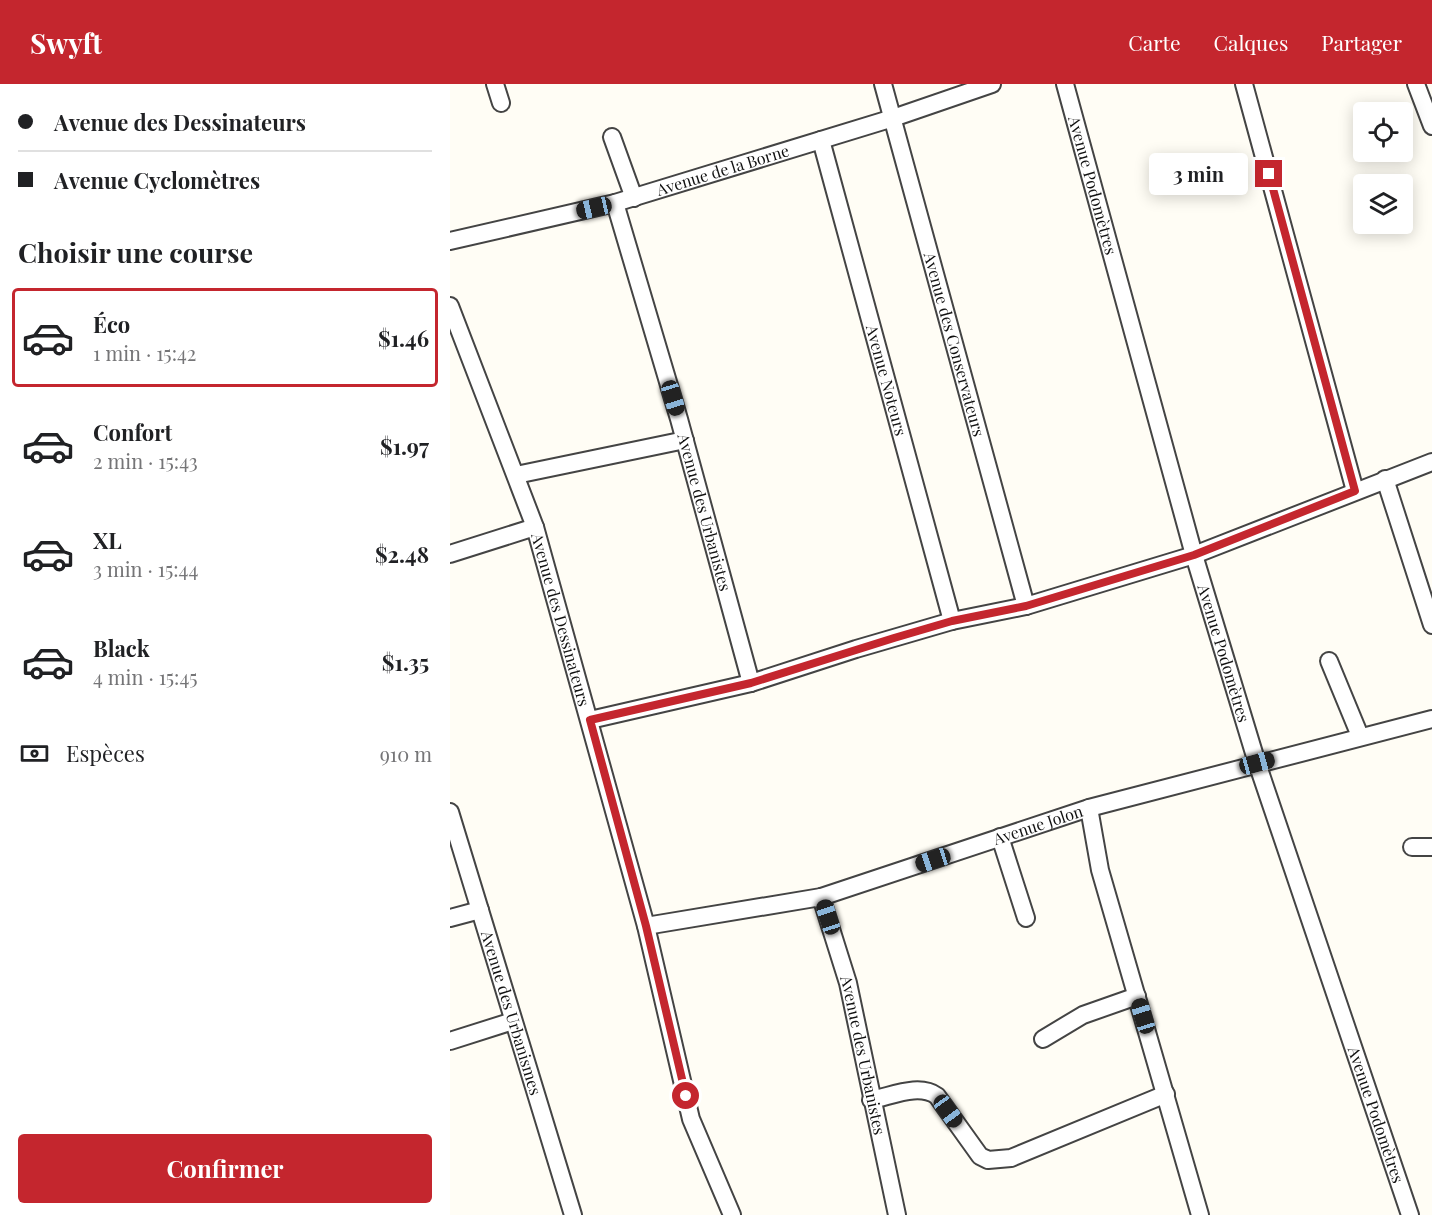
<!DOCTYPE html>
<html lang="fr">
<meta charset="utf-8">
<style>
:root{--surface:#fff;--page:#f6f6f6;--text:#202124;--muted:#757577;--line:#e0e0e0;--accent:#c4262e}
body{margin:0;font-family:"Playfair Display",serif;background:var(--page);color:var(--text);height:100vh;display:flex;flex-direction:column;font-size:22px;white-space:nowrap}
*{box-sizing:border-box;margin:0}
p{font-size:20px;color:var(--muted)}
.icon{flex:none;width:33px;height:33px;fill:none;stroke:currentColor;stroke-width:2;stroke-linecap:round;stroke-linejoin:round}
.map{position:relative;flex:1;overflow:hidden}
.side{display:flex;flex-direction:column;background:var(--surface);width:450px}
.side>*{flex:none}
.hud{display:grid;align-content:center;height:132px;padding:0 18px;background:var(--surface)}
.fabs{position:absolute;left:903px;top:18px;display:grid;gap:12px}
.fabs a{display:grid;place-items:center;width:60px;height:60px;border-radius:6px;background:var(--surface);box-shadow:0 3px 15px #0003;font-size:30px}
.end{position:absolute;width:27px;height:27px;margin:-14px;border:8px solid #c4262e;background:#fff;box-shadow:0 0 0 3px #fff}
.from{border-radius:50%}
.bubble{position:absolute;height:42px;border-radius:6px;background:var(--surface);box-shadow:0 3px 15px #0003;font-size:20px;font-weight:700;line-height:42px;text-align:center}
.car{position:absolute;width:18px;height:36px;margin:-18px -9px;border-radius:8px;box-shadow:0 0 4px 2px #0007;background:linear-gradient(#222 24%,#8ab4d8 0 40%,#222 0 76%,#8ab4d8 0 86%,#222 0)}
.hud b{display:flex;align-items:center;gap:21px;height:57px;font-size:22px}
.hud b+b{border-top:2px solid var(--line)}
.hud i{width:15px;height:15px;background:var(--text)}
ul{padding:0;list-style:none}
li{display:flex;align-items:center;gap:18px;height:99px;margin:0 12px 9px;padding:0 6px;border:3px solid transparent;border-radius:6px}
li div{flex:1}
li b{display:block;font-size:22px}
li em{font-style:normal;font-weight:700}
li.selected{border-color:var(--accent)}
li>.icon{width:54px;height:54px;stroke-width:1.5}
h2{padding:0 18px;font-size:27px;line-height:72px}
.pay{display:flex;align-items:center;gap:15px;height:66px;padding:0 18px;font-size:22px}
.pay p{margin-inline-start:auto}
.action{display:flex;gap:12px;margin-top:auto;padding:12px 18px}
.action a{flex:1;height:69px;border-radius:6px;background:var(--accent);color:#fff;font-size:24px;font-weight:700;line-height:69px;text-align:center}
header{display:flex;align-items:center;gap:36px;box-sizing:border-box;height:84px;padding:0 30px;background:var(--accent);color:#fff}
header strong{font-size:28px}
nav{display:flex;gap:33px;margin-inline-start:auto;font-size:21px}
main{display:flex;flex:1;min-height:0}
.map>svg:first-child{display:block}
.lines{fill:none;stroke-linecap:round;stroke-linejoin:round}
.minor-casing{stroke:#444;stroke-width:20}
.minor{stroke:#fff;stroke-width:16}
.route{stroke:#c4262e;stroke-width:8}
.labels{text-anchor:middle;stroke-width:6;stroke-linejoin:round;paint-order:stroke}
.street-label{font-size:16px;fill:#111;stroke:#fff}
</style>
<header>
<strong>Swyft</strong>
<nav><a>Carte</a><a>Calques</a><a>Partager</a></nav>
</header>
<main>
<section class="side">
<div class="hud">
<b><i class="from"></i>Avenue des Dessinateurs</b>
<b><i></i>Avenue Cyclomètres</b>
</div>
<h2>Choisir une course</h2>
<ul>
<li class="selected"><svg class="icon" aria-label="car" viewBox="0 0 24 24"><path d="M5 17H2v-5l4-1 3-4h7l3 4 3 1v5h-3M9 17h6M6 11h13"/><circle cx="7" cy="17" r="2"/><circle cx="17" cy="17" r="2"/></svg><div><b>Éco</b><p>1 min · 15:42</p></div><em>$1.46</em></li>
<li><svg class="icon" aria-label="car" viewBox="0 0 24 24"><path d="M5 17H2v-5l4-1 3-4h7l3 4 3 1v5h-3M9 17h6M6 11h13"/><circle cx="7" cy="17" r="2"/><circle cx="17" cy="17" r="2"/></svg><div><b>Confort</b><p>2 min · 15:43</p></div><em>$1.97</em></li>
<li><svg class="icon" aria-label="car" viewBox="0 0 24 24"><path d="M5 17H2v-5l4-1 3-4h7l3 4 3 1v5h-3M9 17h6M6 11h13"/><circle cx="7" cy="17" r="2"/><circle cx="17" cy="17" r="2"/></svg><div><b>XL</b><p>3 min · 15:44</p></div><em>$2.48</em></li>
<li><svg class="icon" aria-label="car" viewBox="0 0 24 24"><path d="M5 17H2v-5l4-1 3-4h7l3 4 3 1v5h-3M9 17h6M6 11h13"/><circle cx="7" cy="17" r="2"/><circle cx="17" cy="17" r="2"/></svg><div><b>Black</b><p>4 min · 15:45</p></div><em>$1.35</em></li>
</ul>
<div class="pay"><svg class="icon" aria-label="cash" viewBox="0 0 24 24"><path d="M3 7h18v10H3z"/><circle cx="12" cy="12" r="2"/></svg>Espèces<p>910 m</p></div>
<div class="action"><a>Confirmer</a></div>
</section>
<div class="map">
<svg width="982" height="1131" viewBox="0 0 982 1131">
<rect width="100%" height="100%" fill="#fffdf5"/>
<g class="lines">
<g class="minor-casing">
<g id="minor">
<path d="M45,0L51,19"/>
<path id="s1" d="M433,0L576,522"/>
<path id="s2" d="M615,0L744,471L807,679L960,1131"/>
<path d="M794,0L905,407"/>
<path d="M966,0L982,42"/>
<path d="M162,53L184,114"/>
<path id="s3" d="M371,56L502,537"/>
<path id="s4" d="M165,119L229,335L301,599"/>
<path id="s5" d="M0,157L165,119L443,34L542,0"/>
<path id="s6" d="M0,222L85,443L196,842L241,1035L282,1131"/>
<path d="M66,391L235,356"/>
<path d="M935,395L982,541"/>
<path d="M0,470L85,443"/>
<path d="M879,577L910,652"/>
<path d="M140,636L301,599L406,565L502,537L576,522L744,471L982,378"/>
<path d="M639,724L650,786L750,1131"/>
<path id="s7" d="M0,728L123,1131"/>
<path d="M550,753L576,834"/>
<path d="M962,763H982"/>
<path id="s8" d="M371,813L398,899L447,1131"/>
<path d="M0,834L30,826"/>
<path id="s9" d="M196,842L371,813L639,724L982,635"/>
<path d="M593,955L633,931L687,912"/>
<path d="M0,957L63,937"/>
<path d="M421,1016C442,1012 469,999 487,1012L530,1072L538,1076L561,1074L716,1010"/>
</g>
</g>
<use href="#minor" class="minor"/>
</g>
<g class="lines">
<path class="route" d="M236,1012L196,842L140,636L301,599L444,554L502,537L576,522L744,471L905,407L819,90"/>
</g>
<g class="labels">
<g class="street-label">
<text dy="6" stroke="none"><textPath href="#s5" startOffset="282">Avenue de la Borne</textPath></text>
<text dy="6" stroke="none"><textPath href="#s2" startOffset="105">Avenue Podomètres</textPath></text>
<text dy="6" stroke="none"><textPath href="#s1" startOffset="270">Avenue des Conservateurs</textPath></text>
<text dy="6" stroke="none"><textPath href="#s3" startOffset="249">Avenue Noteurs</textPath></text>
<text dy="6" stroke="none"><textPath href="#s4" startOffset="322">Avenue des Urbanistes</textPath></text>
<text dy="6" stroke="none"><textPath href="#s6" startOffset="333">Avenue des Dessinateurs</textPath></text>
<text dy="6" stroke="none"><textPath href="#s2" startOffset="591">Avenue Podomètres</textPath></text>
<text dy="6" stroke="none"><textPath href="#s9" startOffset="406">Avenue Jolon</textPath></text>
<text dy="6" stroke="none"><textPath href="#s7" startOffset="210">Avenue des Urbanismes</textPath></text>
<text dy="6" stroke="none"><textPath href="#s8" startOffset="164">Avenue des Urbanistes</textPath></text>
<text dy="6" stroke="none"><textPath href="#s2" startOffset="1077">Avenue Podomètres</textPath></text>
</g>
</g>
</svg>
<div class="fabs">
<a><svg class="icon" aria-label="locate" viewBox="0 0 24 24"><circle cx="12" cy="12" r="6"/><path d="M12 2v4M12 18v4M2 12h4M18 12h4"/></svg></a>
<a><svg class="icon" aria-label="layers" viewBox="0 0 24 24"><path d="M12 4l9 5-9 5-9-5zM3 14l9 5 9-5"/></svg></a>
</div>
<i class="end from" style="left:236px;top:1012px"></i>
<i class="end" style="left:819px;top:90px"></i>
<div class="bubble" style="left:699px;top:69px;width:99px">3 min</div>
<i class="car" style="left:144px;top:124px;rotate:257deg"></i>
<i class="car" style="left:223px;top:314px;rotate:163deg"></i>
<i class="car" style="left:807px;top:679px;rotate:75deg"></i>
<i class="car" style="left:483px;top:776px;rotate:252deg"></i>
<i class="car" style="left:378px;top:833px;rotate:342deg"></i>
<i class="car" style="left:693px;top:932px;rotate:343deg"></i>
<i class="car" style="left:498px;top:1027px;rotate:144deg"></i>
</div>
</main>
